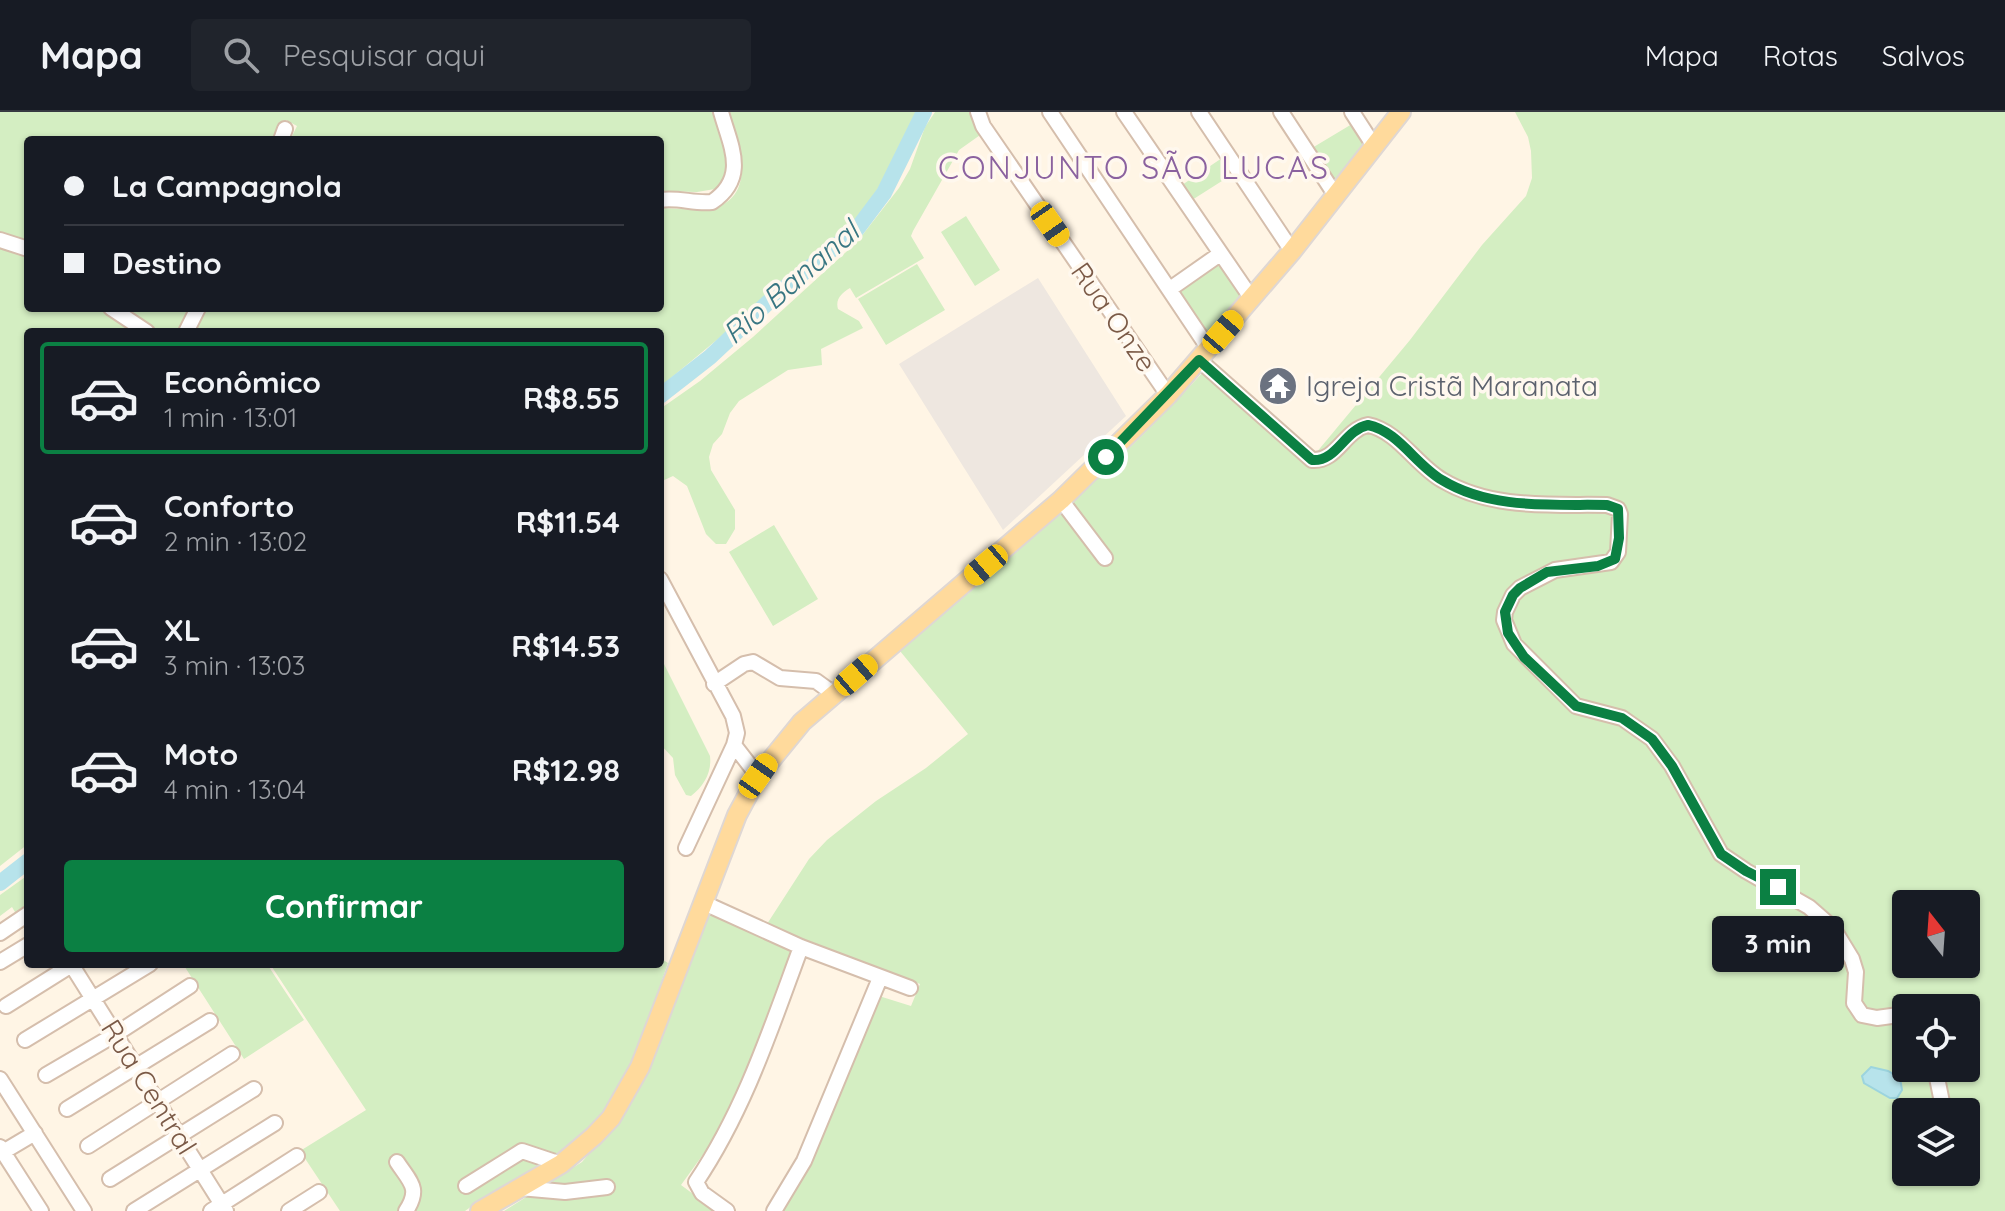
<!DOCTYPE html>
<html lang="pt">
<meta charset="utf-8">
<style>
:root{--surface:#171b24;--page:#20242c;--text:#f1f3f6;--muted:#9ea1a6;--line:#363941;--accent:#0b8043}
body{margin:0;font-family:Quicksand,sans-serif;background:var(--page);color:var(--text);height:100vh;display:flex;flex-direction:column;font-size:30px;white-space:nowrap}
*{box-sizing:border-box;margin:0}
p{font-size:26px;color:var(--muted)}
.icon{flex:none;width:44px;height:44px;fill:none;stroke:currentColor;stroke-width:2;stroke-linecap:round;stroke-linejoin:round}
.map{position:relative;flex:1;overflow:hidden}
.details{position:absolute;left:24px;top:216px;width:640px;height:640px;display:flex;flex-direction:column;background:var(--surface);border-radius:8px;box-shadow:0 2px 6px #0004}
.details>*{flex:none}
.top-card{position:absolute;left:24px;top:24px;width:640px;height:176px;border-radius:8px;box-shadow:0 2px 6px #0004;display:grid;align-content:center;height:176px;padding:0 40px;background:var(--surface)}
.needle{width:52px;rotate:343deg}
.buttons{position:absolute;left:1892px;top:778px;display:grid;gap:16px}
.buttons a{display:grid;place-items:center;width:88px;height:88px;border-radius:8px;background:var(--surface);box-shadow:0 2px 6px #0004;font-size:40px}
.end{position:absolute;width:36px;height:36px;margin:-18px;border:10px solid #0b8043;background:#fff;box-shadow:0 0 0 4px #fff}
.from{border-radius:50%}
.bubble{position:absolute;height:56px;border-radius:8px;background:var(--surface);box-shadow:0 2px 6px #0004;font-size:26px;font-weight:800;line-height:56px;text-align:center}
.car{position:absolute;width:24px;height:48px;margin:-24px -12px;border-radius:10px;box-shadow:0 0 6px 2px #0007;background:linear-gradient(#f5c518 24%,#345 0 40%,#f5c518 0 76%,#345 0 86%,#f5c518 0)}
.top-card b{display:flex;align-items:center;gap:28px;height:76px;font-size:30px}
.top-card b+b{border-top:2px solid var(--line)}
.top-card i{width:20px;height:20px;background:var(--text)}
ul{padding:14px 0 0;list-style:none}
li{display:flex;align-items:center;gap:24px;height:112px;margin:0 16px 12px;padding:0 24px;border:4px solid transparent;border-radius:8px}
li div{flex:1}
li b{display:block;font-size:30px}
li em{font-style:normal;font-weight:800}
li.selected{border-color:var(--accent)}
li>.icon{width:72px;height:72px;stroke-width:1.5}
.action{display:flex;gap:16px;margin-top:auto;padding:16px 40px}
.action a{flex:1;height:92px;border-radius:8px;background:var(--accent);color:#fff;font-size:32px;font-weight:800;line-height:92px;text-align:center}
header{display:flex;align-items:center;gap:48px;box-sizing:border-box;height:112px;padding:0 40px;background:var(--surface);border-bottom:2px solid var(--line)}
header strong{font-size:38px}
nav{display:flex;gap:44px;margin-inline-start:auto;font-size:28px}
.search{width:560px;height:72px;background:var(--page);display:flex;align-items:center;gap:20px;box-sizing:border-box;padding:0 28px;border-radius:8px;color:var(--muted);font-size:30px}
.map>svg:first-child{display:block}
.industrial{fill:#eee7e0}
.green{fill:#d4eec2;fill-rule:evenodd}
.water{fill:#b7e3eb;stroke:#9cd4de;stroke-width:2}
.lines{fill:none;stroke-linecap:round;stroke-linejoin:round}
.river{stroke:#b7e3eb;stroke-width:16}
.minor-casing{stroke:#d5beac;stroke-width:18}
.major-casing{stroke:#dfd7d3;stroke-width:22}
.minor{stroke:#fff;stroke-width:14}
.major{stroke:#ffda9c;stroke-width:18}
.route{stroke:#0b8043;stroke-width:10}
.labels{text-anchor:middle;stroke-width:7;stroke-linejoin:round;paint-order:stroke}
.street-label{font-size:28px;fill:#7b5a47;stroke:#fff8ee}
.worship-label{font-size:28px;fill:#5b616d;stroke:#fff8ee;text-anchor:start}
.water-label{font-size:30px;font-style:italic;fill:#387682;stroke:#fff8ee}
.quarter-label{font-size:32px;letter-spacing:2px;fill:#8b629f;stroke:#fff8ee}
</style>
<header>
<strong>Mapa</strong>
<div class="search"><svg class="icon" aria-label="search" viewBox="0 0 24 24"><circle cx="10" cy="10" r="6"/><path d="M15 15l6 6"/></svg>Pesquisar aqui</div>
<nav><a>Mapa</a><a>Rotas</a><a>Salvos</a></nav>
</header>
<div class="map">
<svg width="2005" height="1099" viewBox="0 0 2005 1099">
<rect width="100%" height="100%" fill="#fff5e5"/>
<path class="industrial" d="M1038,166L1126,304L1003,418L899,252Z"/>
<path class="green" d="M0,0H714C721,24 737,58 715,77L697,80L660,79V28H290L297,14L286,8L274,28H28V130L0,120Z
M729,0H916L898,41L877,78L848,119L660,275V220H190L203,196H660V96C678,96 700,100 716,95C758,82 738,27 729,0Z
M935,0H969L983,21L959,38L913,119L911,124L924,146L856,186L850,176C842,181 835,187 838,197L859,209L863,216L821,237L822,253L788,258L739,289L730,301L722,322L713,332L709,345L711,358L735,398V417L726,432H716L706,422L687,374L673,364L660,370V297L700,269L753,225L857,130L899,76L910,57L925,15Z
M1515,0H2005V1099H780C824,1029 848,960 879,884L911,894L920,872L861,851L767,812L809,747L827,728L876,689L926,656L968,622L900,539C1006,450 1111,361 1204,259L1306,353L1410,228L1482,133L1526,84L1532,66L1531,39L1528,25ZM1906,792H1966V852H1906ZM1906,896H1966V956H1906ZM1906,1000H1966V1060H1906Z
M1352,12L1364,31L1333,71L1312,36Z
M1222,46L1233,62L1192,88L1182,73Z
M966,104L1000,158L975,174L941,120Z
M0,134L28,144V196H99L137,220H28V732L0,754Z
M1218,146L1241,180L1240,184L1205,222L1175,177Z
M917,152L945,198L886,233L858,187Z
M123,196H190L178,220H159Z
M774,413L818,487L773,514L729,440Z
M660,544L710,644C712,660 704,674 691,684L686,683L675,663L673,646L660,632Z
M28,763V799L18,805L12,795L0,804V783Z
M709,797L794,836L761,929L720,1019L681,1073L716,1099H504L582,1050L629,995L644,967Z
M660,846L668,851L637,941L614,987L586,1020L561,1041L486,1084L465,1099H340L300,1039L366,998L270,852H660Z
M183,852H267L304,908L244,947Z"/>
<path class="water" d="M1871,955L1888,959L1900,966L1902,978L1897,986H1890L1864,971L1862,964Z"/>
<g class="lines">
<path class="river" d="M660,284L710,245L775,184L857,117L884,81L924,0
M0,771L28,749"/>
<g class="minor-casing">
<path id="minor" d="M978,0L983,14L1168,283
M1050,0L1209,237
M1124,0L1252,187
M1199,0L1292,139
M1281,0L1336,84
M1352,0L1374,34
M281,28L285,17
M660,88C678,85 694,92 712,90C749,65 730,33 721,0
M0,128L28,137
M1170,177L1220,142
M111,196L147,220
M186,220L198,196
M1199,248L1312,348C1337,350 1344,318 1368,313C1398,319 1416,353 1442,368C1492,398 1552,392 1607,393L1618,397L1620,402L1618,440L1611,450L1555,458L1520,476L1513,483L1505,500L1504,508L1514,532L1576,594L1622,606L1652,627L1672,654L1721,742L1746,759L1809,795L1833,816L1852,847L1856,860L1854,891L1862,903L1877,906L1906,902
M1061,388L1105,446
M660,467L733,604L737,621L734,633L686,736
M714,572L744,552L753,550L780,566L816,569L834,582
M734,633L758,664
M704,791L801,835L910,876
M0,821L28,802
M0,850L28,833
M71,852L226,1099
M6,894L73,852
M25,928L150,852
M1935,956L1944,1000
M46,963L116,922L190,874
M0,967L84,1099
M67,997L210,909
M88,1034L232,942
M0,1035L41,1099
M3,1040L35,1021
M397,1050C410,1070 421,1076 406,1099
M110,1067L254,977
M466,1074L522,1039L561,1052
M520,1076L565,1080L607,1075
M134,1099L275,1011
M211,1099L297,1044
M289,1099L319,1080
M727,1099L702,1081L696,1070C745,997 771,916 801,835
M774,1099L804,1049L880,866"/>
</g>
<g class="major-casing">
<path id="major" d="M480,1099L561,1052L594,1024L611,1006L640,955L737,703L758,664L802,610L1061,388L1168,283L1292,139L1401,0"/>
</g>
<use href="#minor" class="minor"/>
<use href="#major" class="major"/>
</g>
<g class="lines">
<path class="route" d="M1106,345L1199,248L1312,348C1337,350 1344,318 1368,313C1398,319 1416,353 1442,368C1491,398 1552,392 1607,393L1618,397L1619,426L1615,447L1598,454L1547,460L1520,476L1513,483L1505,500L1508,521L1524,545L1576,594L1622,606L1652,627L1672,654L1721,742L1746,759L1778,775"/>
</g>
<defs>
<g id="temple-disc" transform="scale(2)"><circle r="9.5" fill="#6b7280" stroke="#fff8ee"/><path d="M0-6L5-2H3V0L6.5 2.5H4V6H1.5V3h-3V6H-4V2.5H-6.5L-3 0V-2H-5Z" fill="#fff"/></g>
</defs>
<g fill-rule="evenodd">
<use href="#temple-disc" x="1278" y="274"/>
</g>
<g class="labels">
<g class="street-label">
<text transform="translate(1114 205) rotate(55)" y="10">Rua Onze</text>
<text transform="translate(149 975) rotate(58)" y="10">Rua Central</text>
</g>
<g class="worship-label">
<text x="1306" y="284">Igreja Cristã Maranata</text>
</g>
<g class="water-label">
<text transform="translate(791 171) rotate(-41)" y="10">Rio Bananal</text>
</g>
<g class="quarter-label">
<text x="1134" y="67">CONJUNTO SÃO LUCAS</text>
</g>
</g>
</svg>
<div class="buttons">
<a><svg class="needle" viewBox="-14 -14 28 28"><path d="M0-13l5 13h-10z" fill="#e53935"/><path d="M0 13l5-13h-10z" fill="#9ea1a6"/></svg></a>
<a><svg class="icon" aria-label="locate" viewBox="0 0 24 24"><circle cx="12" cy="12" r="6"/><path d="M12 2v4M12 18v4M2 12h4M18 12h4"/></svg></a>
<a><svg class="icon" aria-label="layers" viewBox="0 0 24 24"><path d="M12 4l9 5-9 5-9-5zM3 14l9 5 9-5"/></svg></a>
</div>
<i class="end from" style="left:1106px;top:345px"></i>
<i class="end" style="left:1778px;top:775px"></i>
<div class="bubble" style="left:1712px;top:804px;width:132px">3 min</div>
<i class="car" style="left:1050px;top:112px;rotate:145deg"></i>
<i class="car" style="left:1223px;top:220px;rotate:41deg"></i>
<i class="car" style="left:986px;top:453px;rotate:230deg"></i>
<i class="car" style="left:856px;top:563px;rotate:49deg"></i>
<i class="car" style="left:758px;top:664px;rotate:35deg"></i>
<div class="top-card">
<b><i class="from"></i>La Campagnola</b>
<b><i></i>Destino</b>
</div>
<section class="details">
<ul>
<li class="selected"><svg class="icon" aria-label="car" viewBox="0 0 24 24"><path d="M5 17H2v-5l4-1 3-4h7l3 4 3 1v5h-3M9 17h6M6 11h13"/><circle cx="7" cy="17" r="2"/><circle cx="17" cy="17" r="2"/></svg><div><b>Econômico</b><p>1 min · 13:01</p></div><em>R$8.55</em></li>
<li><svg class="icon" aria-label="car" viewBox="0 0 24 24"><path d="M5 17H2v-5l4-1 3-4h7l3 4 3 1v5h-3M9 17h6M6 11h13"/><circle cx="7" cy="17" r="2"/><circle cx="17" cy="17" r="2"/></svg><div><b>Conforto</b><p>2 min · 13:02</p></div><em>R$11.54</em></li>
<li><svg class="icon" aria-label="car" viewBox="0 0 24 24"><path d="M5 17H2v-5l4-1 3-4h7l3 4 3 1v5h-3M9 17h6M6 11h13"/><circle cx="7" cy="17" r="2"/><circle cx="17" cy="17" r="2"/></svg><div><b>XL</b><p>3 min · 13:03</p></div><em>R$14.53</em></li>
<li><svg class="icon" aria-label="car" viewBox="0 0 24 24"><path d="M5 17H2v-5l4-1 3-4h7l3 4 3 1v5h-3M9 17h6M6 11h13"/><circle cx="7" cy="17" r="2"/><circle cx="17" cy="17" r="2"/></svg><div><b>Moto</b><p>4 min · 13:04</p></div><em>R$12.98</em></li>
</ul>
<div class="action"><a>Confirmar</a></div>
</section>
</div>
